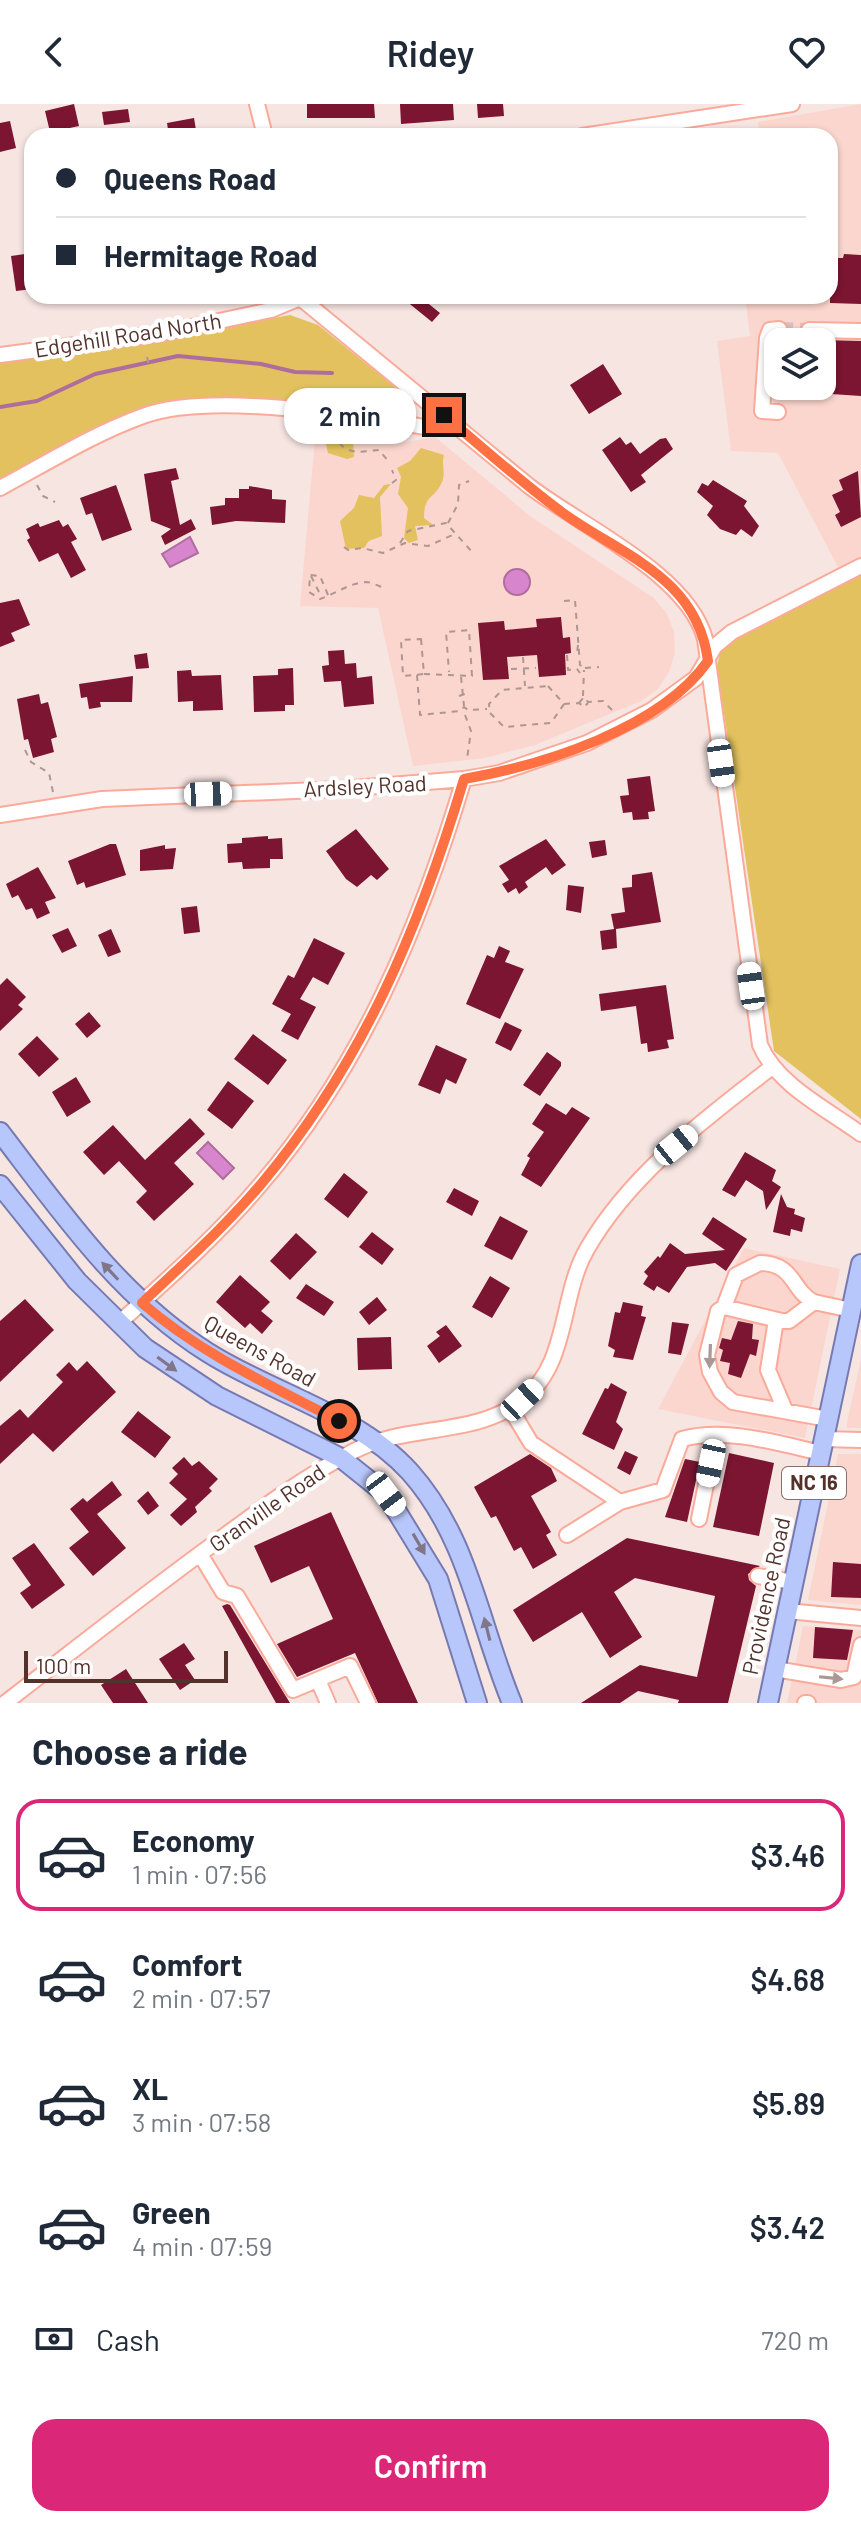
<!DOCTYPE html>
<meta charset="utf-8">
<style>
:root{--surface:#fff;--page:#f2f2f3;--text:#1f2937;--muted:#747a83;--line:#e0e1e3;--accent:#db2777}
body{margin:0;font-family:Barlow,sans-serif;background:var(--page);color:var(--text);height:100vh;display:flex;flex-direction:column;font-size:30px;white-space:nowrap}
*{box-sizing:border-box;margin:0}
p{font-size:26px;color:var(--muted)}
.icon{flex:none;width:44px;height:44px;fill:none;stroke:currentColor;stroke-width:2;stroke-linecap:round;stroke-linejoin:round}
.map{position:relative;height:1599px;overflow:hidden}
.side{display:flex;flex-direction:column;background:var(--surface);flex:1}
.side>*{flex:none}
.banner{position:absolute;left:24px;top:24px;width:814px;height:176px;border-radius:24px;box-shadow:0 2px 6px #0004;display:grid;align-content:center;height:176px;padding:0 32px;background:var(--surface)}
.tools{position:absolute;left:764px;top:224px;display:grid;gap:16px}
.tools a{display:grid;place-items:center;width:72px;height:72px;border-radius:16px;background:var(--surface);box-shadow:0 2px 6px #0004;font-size:40px}
.scale{position:absolute;left:24px;bottom:20px;width:204px;box-sizing:border-box;padding-left:8px;border:4px solid #53322c;border-top:0;font-size:22px;line-height:28px;white-space:nowrap;color:#53322c;-webkit-text-stroke:6px #fff;paint-order:stroke}
.end{position:absolute;width:36px;height:36px;margin:-18px;border:10px solid #ff7043;background:#111;box-shadow:0 0 0 4px #111}
.from{border-radius:50%}
.bubble{position:absolute;height:56px;border-radius:24px;background:var(--surface);box-shadow:0 2px 6px #0004;font-size:26px;font-weight:600;line-height:56px;text-align:center}
.car{position:absolute;width:24px;height:48px;margin:-24px -12px;border-radius:10px;box-shadow:0 0 6px 2px #0007;background:linear-gradient(#fff 24%,#345 0 40%,#fff 0 76%,#345 0 86%,#fff 0)}
.banner b{display:flex;align-items:center;gap:28px;height:76px;font-size:30px}
.banner b+b{border-top:2px solid var(--line)}
.banner i{width:20px;height:20px;background:var(--text)}
ul{padding:0;list-style:none}
li{display:flex;align-items:center;gap:24px;height:112px;margin:0 16px 12px;padding:0 16px;border:4px solid transparent;border-radius:24px}
li div{flex:1}
li b{display:block;font-size:30px}
li em{font-style:normal;font-weight:600}
li.selected{border-color:var(--accent)}
li>.icon{width:72px;height:72px;stroke-width:1.5}
h2{padding:0 32px;font-size:36px;line-height:96px}
.pay{display:flex;align-items:center;gap:20px;height:88px;padding:0 32px;font-size:30px}
.pay p{margin-inline-start:auto}
.primary-button{display:flex;gap:16px;margin-top:auto;padding:16px 32px}
.primary-button a{flex:1;height:92px;border-radius:24px;background:var(--accent);color:#fff;font-size:32px;font-weight:600;line-height:92px;text-align:center}
header{display:flex;justify-content:space-between;align-items:center;height:104px;padding:0 32px;background:var(--surface);font-size:36px;font-weight:600}
.map>svg:first-child{display:block}
.built{fill:#fbd6ce;fill-rule:evenodd}
.green{fill:#e2c15e}
.water{fill:#d786ce;stroke:#af6d9d;stroke-width:2}
.lines{fill:none;stroke-linecap:round;stroke-linejoin:round}
.stream{stroke:#af6d9d;stroke-width:4}
.building{fill:#7b1531}
.minor-tunnel{stroke:#d6c1be;stroke-width:14;stroke-dasharray:14 7;stroke-linecap:butt}
.minor-casing{stroke:#fbaa9a;stroke-width:18}
.major-casing{stroke:#767ab1;stroke-width:22}
.path{stroke:#ae9692;stroke-width:2;stroke-dasharray:6 6;stroke-linecap:butt}
.minor{stroke:#fff;stroke-width:14}
.major{stroke:#b8c7fb;stroke-width:18}
.oneway{fill:#807589}
.oneway2{fill:#a99896}
.route{stroke:#ff7043;stroke-width:10}
.labels{text-anchor:middle;stroke-width:8;stroke-linejoin:round;paint-order:stroke}
.shield{fill:#fff;stroke:#87706b;stroke-width:2}
.shield-label{font-size:20px;font-weight:bold;fill:#53322c}
.street-label{font-size:22px;fill:#53322c;stroke:#fff}
</style>
<header><svg class="icon" aria-label="back" viewBox="0 0 24 24"><path d="M15 5l-7 7 7 7"/></svg>Ridey<svg class="icon" aria-label="heart" viewBox="0 0 24 24"><path d="M12 20l-8-8c-3-5 5-10 8-4 3-6 11-1 8 4z"/></svg></header>
<div class="map">
<svg width="861" height="1599" viewBox="0 0 861 1599">
<rect width="100%" height="100%" fill="#f7e5e2"/>
<path class="built" d="M861,0V454L839,465L778,349L731,347L717,237L750,232L745,192H830V32H760L758,18ZM778,238H822V282H778Z
M316,324L395,340L435,333L530,412L654,494L667,510L674,528L675,549L669,568L658,585L641,597L535,641L485,654L413,662L378,504L300,502Z
M744,1144L840,1165L805,1334L658,1305Z
M861,1254V1324H847V1319Z
M838,1350H861V1501L808,1496Z
M803,1522L861,1526V1599H787Z"/>
<path class="green" d="M290,211L318,221L404,290L406,307L399,312L176,300L0,378V257L123,242Z
M332,336L353,338L354,353L347,355L328,349L326,340Z
M421,344L444,351C441,360 446,369 442,378C435,395 424,390 424,414L433,421L415,422L418,436L409,439L404,434L408,404L398,390L401,373L397,364L410,357Z
M391,380L380,393L382,432L369,437L364,444L346,445L340,417L354,404L359,391L374,394L384,381Z
M861,465V1015L774,947L717,562L722,541Z"/>
<path class="water" d="M190,433L198,449L170,463L162,450Z
M504 478a13 13 0 1 1 26 0a13 13 0 1 1-26 0Z
M208,1038L234,1064L223,1075L197,1049Z"/>
<g class="lines">
<path class="stream" d="M0,303L37,297L95,270L178,252L261,260L295,268L332,269"/>
</g>
<path class="building" d="M74,0L79,22L65,25L67,32H51L45,7Z
M307,0H374L375,14H307Z
M400,0H453L454,16L401,20Z
M477,0H503L504,12L478,14Z
M128,5L130,18L104,21L102,8Z
M194,14L197,32H169L167,19Z
M10,17L16,44L0,48V19Z
M32,149V185L16,187L11,152Z
M844,150L861,151V200L830,199V154H843Z
M400,192H419L440,209L432,218Z
M822,236L861,237V292L831,290V285H822Z
M603,260L622,290L589,310L570,281Z
M620,333L626,341L631,338L640,350L660,335L666,334L673,345L641,371L646,378L631,388L602,346Z
M176,364L179,375L171,377L180,421L191,415L196,425L165,441L161,432L171,425L151,417L144,370Z
M858,367L861,413L841,423L835,411L840,408L832,391L843,386L839,376Z
M713,376L747,397L744,402L759,422L752,433L741,425L736,431L720,425L707,411L713,402L697,388L702,379L708,382Z
M116,381L132,426L102,437L92,409L86,411L80,394Z
M249,382L272,386V395L286,396L285,419L236,417L212,421L210,403L225,401V394H239V385H249Z
M59,416L63,423L68,420L77,435L71,438L86,466L71,474L58,449L39,458L27,436L30,434L26,425L38,419L40,423Z
M19,495L30,521L11,529L15,537L0,543V499Z
M561,513L563,534L570,533L571,549L565,550L566,571L539,573L537,551L507,553L509,575L483,576L478,519L504,517L505,526L537,523L536,515Z
M344,546L345,560L356,559L357,574L372,572L374,600L344,603L341,577L324,578L322,562L329,561L328,547Z
M147,549L149,564L136,565L134,551Z
M293,564L294,601H285V607L254,608L253,572L278,571V565Z
M191,566L192,572L221,571L223,606L193,607V597L178,598L177,567Z
M133,572L132,598H100L101,603L89,605L87,593L81,594L79,580Z
M39,590L41,600L48,598L57,633L51,635L54,648L33,654L28,635L24,636L17,595Z
M650,672L655,707L648,708L649,715L633,716L632,708L623,709L620,692L629,691L627,675Z
M356,725L389,765L377,776L371,771L357,783L346,775L326,747Z
M268,732V735L282,734L283,755H270V764L243,765L242,758L228,759L227,740L242,739V734Z
M546,735L566,761L552,771L546,763L525,778L528,783L519,790L516,784L508,789L502,780L509,776L499,762Z
M605,736L607,751L592,754L589,738Z
M110,740H116L126,771L86,784L84,778L77,781L68,757Z
M165,741V745L176,744L173,765L140,767V746Z
M38,763L56,794L45,798L50,809L37,815L32,804L26,806L18,791L12,794L6,780Z
M652,768L661,818L616,825L617,844L602,846L600,827L614,825L611,810L625,808L622,784L632,783V771Z
M568,781L584,783L581,809L566,806Z
M197,802L200,828L184,830L181,804Z
M68,824L77,842L62,849L52,831Z
M111,825L121,848L108,853L98,831Z
M314,834L345,849L328,881L313,873L300,895L316,903L298,936L281,927L291,910L272,900L288,871L294,874Z
M499,842L510,847L505,858L524,865L500,915L466,900L487,851L494,854Z
M7,874L26,893L18,901L23,905L0,927V881Z
M666,881L674,935L667,936L669,944L648,948L647,939L641,940L636,902L601,907L599,890Z
M89,908L101,922L87,934L75,920Z
M505,918L522,926L511,947L495,939Z
M253,930L287,956L268,981L234,955Z
M37,932L59,955L39,973L18,950Z
M436,941L467,955L456,980L446,975L440,990L418,981Z
M547,948L561,958V962L540,992L523,981Z
M76,973L91,998L67,1013L52,988Z
M228,977L254,997L232,1025L207,1006Z
M546,999L566,1011L572,1003L590,1014L541,1083L521,1071L530,1054L527,1052L544,1028L532,1020Z
M190,1014L205,1030L174,1059L194,1080L154,1117L136,1098L147,1087L119,1057L104,1071L83,1048L113,1021L145,1056Z
M745,1048L776,1066L772,1077L781,1083L766,1106L763,1087L746,1076L735,1093L722,1086Z
M344,1069L368,1088L348,1114L324,1095Z
M454,1084L479,1097L472,1112L446,1098Z
M781,1090L787,1103L795,1105L794,1110L805,1114L802,1128L791,1125L790,1132L773,1128Z
M500,1112L528,1127L512,1156L484,1142Z
M713,1113L747,1135L726,1167L715,1159L687,1163L669,1189L657,1182L654,1187L643,1180L648,1172L644,1168L658,1152L660,1154L670,1139L685,1150L725,1146L702,1130Z
M372,1128L394,1145L382,1161L359,1143Z
M296,1129L317,1148L290,1176L270,1157Z
M240,1171L270,1198L261,1207L273,1217L262,1230L250,1219L245,1224L216,1198Z
M490,1172L510,1184L492,1214L472,1203Z
M306,1180L334,1198L324,1212L296,1194Z
M377,1193L387,1206L369,1221L359,1208Z
M25,1195L54,1226L0,1278V1217Z
M623,1198L643,1202L641,1212L646,1213L633,1256L613,1253L615,1246L608,1242L615,1208L620,1209Z
M738,1217L753,1220L752,1235L759,1236L756,1252L750,1250L741,1274L728,1270L730,1259L720,1257L723,1246L719,1244L722,1234L731,1236Z
M672,1218L689,1220L681,1251L668,1249Z
M446,1221L462,1242L439,1259L427,1242L440,1232L436,1228Z
M391,1233L392,1265L358,1266L357,1234Z
M87,1257L116,1288L53,1348L33,1329L0,1360V1322L20,1305L28,1314L63,1278L56,1271L69,1258L77,1267Z
M611,1279L627,1288L616,1318L623,1325L614,1346L582,1330L605,1284L608,1285Z
M138,1307L171,1333L155,1354L121,1328Z
M625,1347L638,1353L630,1371L617,1364Z
M729,1349L774,1359L759,1432L713,1423Z
M530,1350L551,1364L557,1377L531,1392L551,1428L546,1431L557,1451L533,1465L521,1443L514,1447L496,1412L491,1414L474,1383Z
M184,1353L192,1362L199,1357L218,1375L209,1384L212,1387L195,1403L197,1408L181,1422L170,1411L187,1395L169,1379L178,1370L172,1364Z
M685,1355L700,1358L687,1418L665,1413Z
M112,1377L122,1391L97,1410L126,1444L93,1472L69,1444L89,1428L70,1405L83,1394L87,1398Z
M148,1387L159,1402L148,1411L137,1397Z
M331,1408L418,1599H378L355,1549L297,1573L277,1540L333,1515L309,1462L271,1479L254,1442Z
M627,1434L760,1462L748,1470L749,1476L756,1482L728,1599H678L679,1596L638,1587L620,1599H581L640,1561L697,1573L715,1492L635,1474L614,1488L642,1533L610,1554L582,1508L533,1538L513,1506Z
M34,1439L65,1481L32,1505L20,1489L31,1481L12,1454Z
M833,1458L861,1460V1494L831,1493Z
M227,1500L230,1501L290,1599H276L222,1502Z
M815,1523L853,1526L847,1556L813,1554Z
M184,1539L195,1555L185,1561L195,1576L180,1586L159,1555Z
M126,1565L148,1599H113L101,1581Z"/>
<g class="lines">
<path class="minor-tunnel" d="M779,225L809,226"/>
<g class="minor-casing">
<path id="minor" d="M257,0L265,32
M582,32L792,0
M298,192L529,382C581,422 688,470 705,535L760,941C777,981 827,1005 861,1030
M809,226L861,227
M0,251L158,230L271,206L300,194
M778,308L762,307L767,234L770,226L779,225
M0,384C47,359 93,330 143,312C211,287 353,312 425,323L441,309
M0,711L102,695L341,685L464,675L499,669L587,639L652,606L696,574L715,542L732,528L861,462
M724,1203L736,1171L760,1159C796,1160 791,1187 814,1198
M776,1216L768,1266L785,1306
M118,1220C168,1175 218,1131 261,1080C362,962 420,822 464,675
M510,1304L531,1339L620,1398L567,1431
M828,1315L733,1298L721,1288L710,1268L707,1251L718,1207L724,1203L782,1217H789L814,1198L851,1206
M823,1335L861,1336
M620,1398L663,1386L682,1335C726,1323 777,1339 821,1349
M699,1415L716,1331
M200,1450L223,1488L237,1492L293,1586L350,1562L368,1599
M758,1472L793,1478
M787,1507L861,1514
M775,1565L841,1576L854,1573L861,1541
M318,1576L328,1599
M5,1599C74,1546 142,1492 212,1441C258,1407 303,1373 354,1347C405,1320 474,1333 521,1297C570,1260 559,1194 587,1145C630,1070 705,1015 772,963
M805,1599H808"/>
</g>
<g class="major-casing">
<path id="major" d="M0,1028C62,1109 120,1193 207,1248C271,1289 358,1310 410,1368C469,1434 479,1520 512,1599
M0,1081L77,1177L145,1244L217,1292L341,1354L386,1390L438,1475L477,1599
M768,1599L861,1160"/>
</g>
<path class="path" d="M147,253L149,262
M340,327L339,338C348,352 365,347 379,346L389,358
M392,379L396,376L392,366
M37,381L43,392L55,398
M448,419L458,400L459,381L469,377
M400,439L408,427L446,419L474,450
M344,443L348,446L362,444L383,449L405,439L428,442L457,429
M311,472L319,488
M328,491L320,472L310,471L309,488L320,495C335,490 349,479 366,478C372,478 379,483 386,484
M564,497L575,496L580,561L584,564
M421,535L424,570L403,572L401,536Z
M578,541L577,549H580
M567,551L568,566L577,565L580,569
M523,553L525,582
M585,564L599,563
M511,565L536,564
M424,570L472,572L469,526L446,528L449,568
M417,571L420,611L460,607L464,603L468,606L487,605
M461,573L464,602
M548,582L564,600L551,619L504,623L490,609L489,600L502,586Z
M459,592L470,588
M583,592L584,566
M579,599L584,593L588,598L603,597L613,607
M564,600L579,599L584,603L588,599
M465,611L471,627L467,655
M25,646L31,658L49,669L53,688"/>
<use href="#minor" class="minor"/>
<use href="#major" class="major"/>
</g>
<defs><path id="oneway-solid" d="M-6-.8H1V-3.2L6.5 0L1 3.2V.8H-6Z" transform="scale(2)"/></defs>
<g class="oneway">
<use href="#oneway-solid" transform="translate(110 1167) rotate(-133)"/>
<use href="#oneway-solid" transform="translate(167 1260) rotate(36)"/>
<use href="#oneway-solid" transform="translate(419 1440) rotate(60)"/>
<use href="#oneway-solid" transform="translate(487 1525) rotate(-104)"/>
</g>
<g class="oneway2">
<use href="#oneway-solid" transform="translate(710 1252) rotate(92)"/>
<use href="#oneway-solid" transform="translate(831 1574) rotate(6)"/>
</g>
<g class="lines">
<path class="route" d="M339,1317C270,1281 201,1250 142,1199C183,1160 225,1123 262,1079C363,958 419,825 464,675C543,661 660,625 708,557C697,473 623,452 563,409C522,379 483,344 444,311"/>
</g>
<g class="labels">
<rect class="shield" x="782" y="1363" width="64" height="32" rx="6"/>
<g class="shield-label">
<text x="814" y="1386">NC 16</text>
</g>
<g class="street-label">
<text transform="translate(128 231) rotate(-9)" y="8">Edgehill Road North</text>
<text transform="translate(365 682) rotate(-3)" y="8">Ardsley Road</text>
<text transform="translate(260 1247) rotate(29)" y="8">Queens Road</text>
<text transform="translate(267 1404) rotate(-35)" y="8">Granville Road</text>
<text transform="translate(766 1492) rotate(-78)" y="8">Providence Road</text>
</g>
</g>
</svg>
<div class="tools">
<a><svg class="icon" aria-label="layers" viewBox="0 0 24 24"><path d="M12 4l9 5-9 5-9-5zM3 14l9 5 9-5"/></svg></a>
</div>
<div class="scale">100 m</div>
<i class="end from" style="left:339px;top:1317px"></i>
<i class="end" style="left:444px;top:311px"></i>
<div class="bubble" style="left:284px;top:284px;width:132px">2 min</div>
<i class="car" style="left:721px;top:659px;rotate:172deg"></i>
<i class="car" style="left:208px;top:690px;rotate:88deg"></i>
<i class="car" style="left:751px;top:882px;rotate:352deg"></i>
<i class="car" style="left:676px;top:1041px;rotate:51deg"></i>
<i class="car" style="left:522px;top:1296px;rotate:47deg"></i>
<i class="car" style="left:711px;top:1359px;rotate:192deg"></i>
<i class="car" style="left:386px;top:1390px;rotate:143deg"></i>
<div class="banner">
<b><i class="from"></i>Queens Road</b>
<b><i></i>Hermitage Road</b>
</div>
</div>
<section class="side">
<h2>Choose a ride</h2>
<ul>
<li class="selected"><svg class="icon" aria-label="car" viewBox="0 0 24 24"><path d="M5 17H2v-5l4-1 3-4h7l3 4 3 1v5h-3M9 17h6M6 11h13"/><circle cx="7" cy="17" r="2"/><circle cx="17" cy="17" r="2"/></svg><div><b>Economy</b><p>1 min · 07:56</p></div><em>$3.46</em></li>
<li><svg class="icon" aria-label="car" viewBox="0 0 24 24"><path d="M5 17H2v-5l4-1 3-4h7l3 4 3 1v5h-3M9 17h6M6 11h13"/><circle cx="7" cy="17" r="2"/><circle cx="17" cy="17" r="2"/></svg><div><b>Comfort</b><p>2 min · 07:57</p></div><em>$4.68</em></li>
<li><svg class="icon" aria-label="car" viewBox="0 0 24 24"><path d="M5 17H2v-5l4-1 3-4h7l3 4 3 1v5h-3M9 17h6M6 11h13"/><circle cx="7" cy="17" r="2"/><circle cx="17" cy="17" r="2"/></svg><div><b>XL</b><p>3 min · 07:58</p></div><em>$5.89</em></li>
<li><svg class="icon" aria-label="car" viewBox="0 0 24 24"><path d="M5 17H2v-5l4-1 3-4h7l3 4 3 1v5h-3M9 17h6M6 11h13"/><circle cx="7" cy="17" r="2"/><circle cx="17" cy="17" r="2"/></svg><div><b>Green</b><p>4 min · 07:59</p></div><em>$3.42</em></li>
</ul>
<div class="pay"><svg class="icon" aria-label="cash" viewBox="0 0 24 24"><path d="M3 7h18v10H3z"/><circle cx="12" cy="12" r="2"/></svg>Cash<p>720 m</p></div>
<div class="primary-button"><a>Confirm</a></div>
</section>
